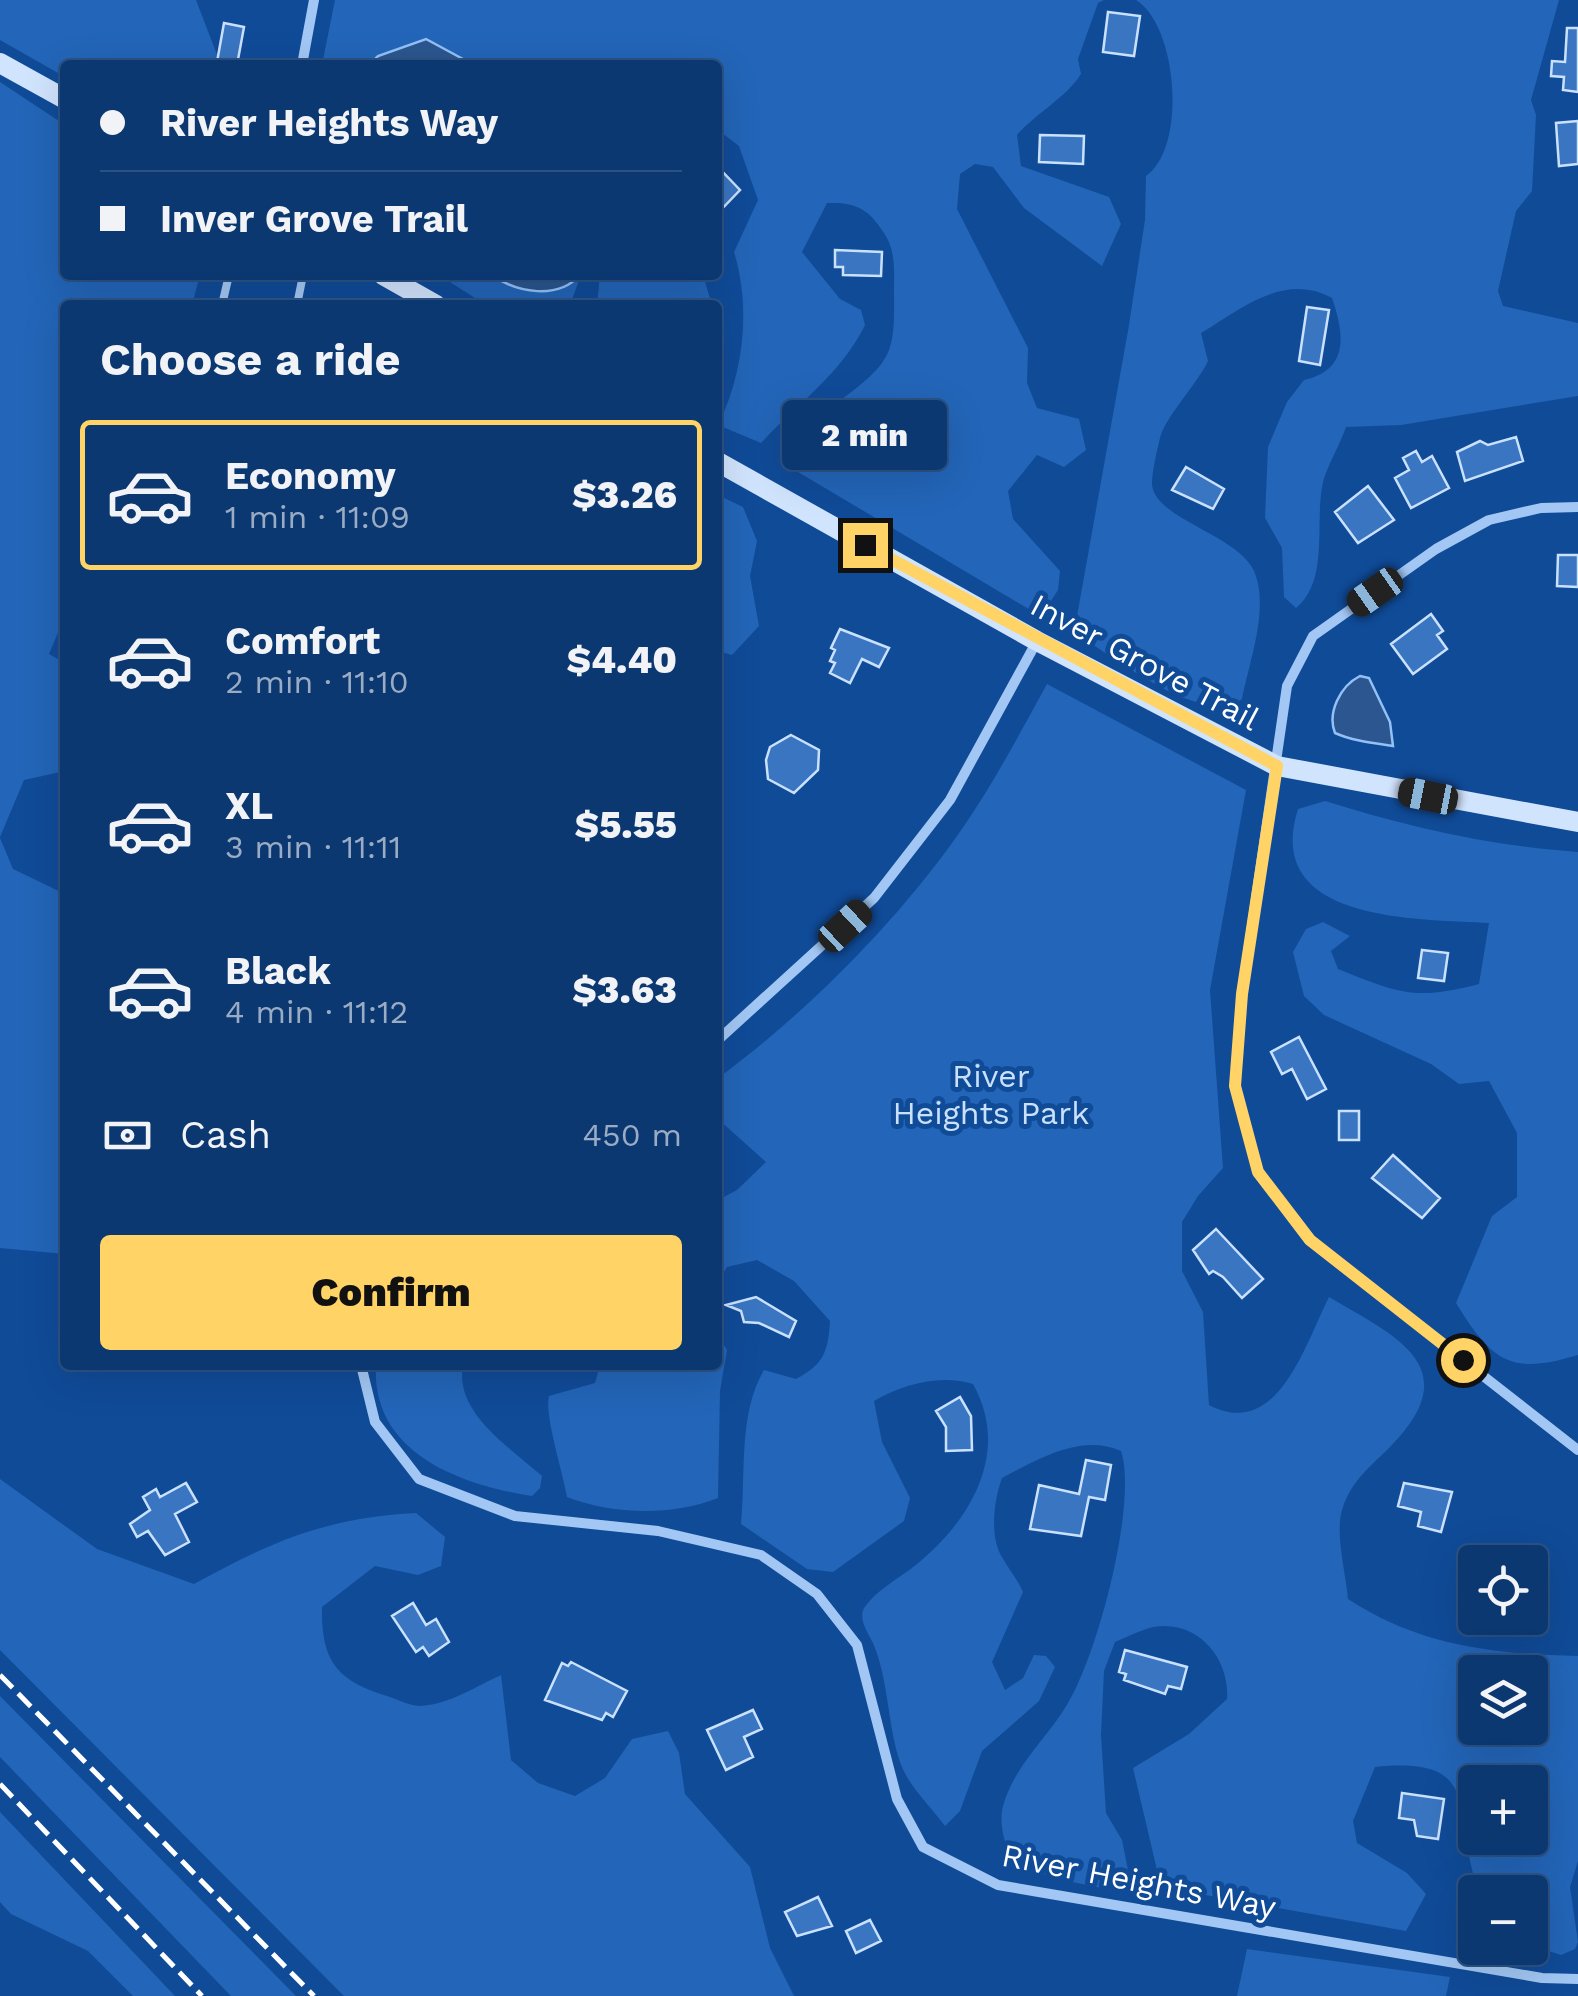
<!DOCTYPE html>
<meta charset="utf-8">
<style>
:root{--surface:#0c3872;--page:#1a437a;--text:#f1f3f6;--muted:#9aacc4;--line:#2c5284;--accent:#ffd365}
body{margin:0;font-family:"Work Sans",sans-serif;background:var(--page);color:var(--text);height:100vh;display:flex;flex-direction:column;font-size:38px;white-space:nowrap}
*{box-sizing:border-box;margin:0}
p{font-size:32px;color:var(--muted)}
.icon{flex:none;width:55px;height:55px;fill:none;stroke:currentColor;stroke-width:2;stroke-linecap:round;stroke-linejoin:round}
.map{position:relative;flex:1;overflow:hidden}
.drawer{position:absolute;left:60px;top:300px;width:662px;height:1070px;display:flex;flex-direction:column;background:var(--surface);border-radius:10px;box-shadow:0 10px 40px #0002,0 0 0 2px var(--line)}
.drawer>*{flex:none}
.top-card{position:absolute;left:60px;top:60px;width:662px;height:220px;border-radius:10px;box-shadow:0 10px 40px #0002,0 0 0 2px var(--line);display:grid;align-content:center;height:220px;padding:0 40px;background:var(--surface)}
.tools{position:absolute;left:1458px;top:1545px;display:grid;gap:20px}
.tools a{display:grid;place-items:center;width:90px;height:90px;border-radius:10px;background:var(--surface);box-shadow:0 10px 40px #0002,0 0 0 2px var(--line);font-size:50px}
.end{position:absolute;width:45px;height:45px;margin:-22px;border:12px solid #ffd365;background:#111;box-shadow:0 0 0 5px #111}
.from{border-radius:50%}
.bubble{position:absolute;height:70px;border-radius:10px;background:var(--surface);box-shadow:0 10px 40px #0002,0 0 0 2px var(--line);font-size:32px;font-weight:800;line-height:70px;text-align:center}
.car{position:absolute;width:30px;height:60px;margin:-30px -15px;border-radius:12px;box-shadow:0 0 8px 2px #0007;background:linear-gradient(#222 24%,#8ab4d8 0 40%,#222 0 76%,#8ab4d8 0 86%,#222 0)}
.top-card b{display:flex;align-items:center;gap:35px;height:95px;font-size:38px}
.top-card b+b{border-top:2px solid var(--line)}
.top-card i{width:25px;height:25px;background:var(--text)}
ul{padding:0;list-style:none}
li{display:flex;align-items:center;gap:30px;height:150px;margin:0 20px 15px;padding:0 20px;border:5px solid transparent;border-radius:10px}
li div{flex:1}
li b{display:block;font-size:38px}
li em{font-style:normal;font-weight:800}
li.selected{border-color:var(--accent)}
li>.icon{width:90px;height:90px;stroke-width:1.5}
h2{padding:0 40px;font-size:45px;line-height:120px}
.pay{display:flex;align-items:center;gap:25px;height:110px;padding:0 40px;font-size:38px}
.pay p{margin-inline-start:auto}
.action{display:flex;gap:20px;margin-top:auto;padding:20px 40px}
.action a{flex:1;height:115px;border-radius:10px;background:var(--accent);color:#111;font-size:40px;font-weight:800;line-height:115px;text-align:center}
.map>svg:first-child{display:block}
.green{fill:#2365b8;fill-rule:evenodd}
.water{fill:#2b568f;stroke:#93c1f7;stroke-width:2.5}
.building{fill:#3975c1;stroke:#cae1fe;stroke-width:2.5}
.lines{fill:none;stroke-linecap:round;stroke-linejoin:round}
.lane{stroke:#a2c7f4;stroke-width:8}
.street{stroke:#a2c7f4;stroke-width:10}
.secondary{stroke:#d1e4fd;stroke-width:20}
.rail{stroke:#fff;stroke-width:5;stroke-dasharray:18 8;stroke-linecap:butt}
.route{stroke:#ffd365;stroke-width:12}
.labels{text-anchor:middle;stroke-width:10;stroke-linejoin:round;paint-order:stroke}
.street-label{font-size:32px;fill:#fff;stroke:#104b98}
.park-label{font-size:32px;fill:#cae1fe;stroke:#104b98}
</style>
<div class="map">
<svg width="1578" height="1996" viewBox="0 0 1578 1996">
<rect width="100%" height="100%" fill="#104b98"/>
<path class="green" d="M0,0H196L221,65H65V77L0,40Z
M335,0H1104L1098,3L1078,59L1081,74C1066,98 1037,112 1017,135L1021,166L1109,197L1121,224L1102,266L1024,208L993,167L975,164L960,174L957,209L1028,348L1027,383L1037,408L1079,419L1086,450L1064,467L1037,455L1008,491L1013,519L1060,571L1058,590L1047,607L1032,611L793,469C791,419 860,397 884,360C896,342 894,313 894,292C894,270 896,251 884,233C868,208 855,202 827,203L802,252L840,299L861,310L865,325C841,374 798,403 761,443L718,425C744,373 751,307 734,252L758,200L739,146L718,130V65H322Z
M1136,0H1559L1531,100L1536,115L1532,191L1516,211L1498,291L1503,306L1578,323V396L1401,425L1346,427C1340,444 1330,461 1324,478C1313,517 1331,580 1296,608L1284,597L1282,548L1265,518L1268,447L1287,402L1304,380C1350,370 1344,333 1332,298C1284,272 1243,308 1201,333L1208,361C1197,384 1164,419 1160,438C1157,451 1152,471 1152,484C1154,519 1237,534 1254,571C1270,607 1249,663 1242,699C1201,728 1113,655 1074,633L1129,325L1145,220L1146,176C1187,148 1178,26 1136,0Z
M0,82L65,125V275H200L192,305H65V616L49,654L65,663V771L24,780L0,837Z
M439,275H581L570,305H486Z
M600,275H703L712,305H597Z
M718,495L743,507L757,541L750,576L759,626L732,655L718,651Z
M1047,684L1246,790L1210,990L1223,1168L1198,1196L1182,1222V1271L1203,1312L1209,1405C1278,1441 1305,1344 1329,1297C1395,1336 1469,1367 1390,1447C1371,1466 1352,1480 1343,1507C1334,1531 1346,1573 1348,1599C1420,1646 1493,1654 1578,1656V1861L1570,1887L1578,1942L1575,1949L1561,1955L1530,1945V1892H1479C1450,1816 1488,1755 1375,1767L1353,1821L1357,1843L1407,1873L1426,1894L1406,1931L1161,1887L1133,1768L1189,1734L1227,1699C1230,1659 1198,1619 1153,1627C1141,1630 1127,1637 1115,1642L1104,1671L1101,1735L1106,1813L1122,1840L1131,1885L1121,1892C1089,1884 1037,1880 1013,1856C1003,1846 999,1819 1003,1806C1015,1764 1047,1739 1068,1703C1097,1656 1138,1503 1121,1451C1082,1433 1038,1459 1002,1478C994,1500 989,1536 1002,1557C1009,1570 1017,1578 1023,1592L992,1662L1005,1690L1023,1678L1034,1655L1046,1656L1055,1667L1039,1701L982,1751L960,1811L945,1826C933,1810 917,1794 907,1777C887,1743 891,1684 873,1643C868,1633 858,1619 864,1608C877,1589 900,1578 917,1564C971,1520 1011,1452 973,1384C941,1374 903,1384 874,1401L882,1442L910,1498L904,1521L833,1572L807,1569L741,1524C746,1473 738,1414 764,1370L796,1379C824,1364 828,1352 830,1321L794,1281L757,1260L727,1267L718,1281V1200L737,1190L766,1162L718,1119V1078C808,1012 903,916 966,823C996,779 1021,731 1047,684ZM1475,1672H1530V1728H1475ZM1475,1782H1530V1838H1475Z
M1325,801C1408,827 1491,846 1578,852V1355C1511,1375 1493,1363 1456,1303L1492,1216L1517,1197V1133L1489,1081L1459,1084L1431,1064L1324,1015L1304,996L1293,952L1306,929L1323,922L1350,936L1331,951L1338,969C1398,993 1415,1001 1479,984L1489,923C1415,919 1262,922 1298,809Z
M0,838L13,869L65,894V1254L0,1248Z
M718,1336L727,1350L720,1391L718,1498C673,1516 613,1515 567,1497C563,1473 544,1414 549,1396L595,1383L600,1365H718Z
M376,1365H463C454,1413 511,1448 542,1476L540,1488L532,1496C461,1485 371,1453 376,1365Z
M0,1479L97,1549L194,1584C272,1541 326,1518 416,1513L445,1537L441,1566L418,1575L375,1566L322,1607C321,1662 337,1681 390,1697C399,1700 411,1706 420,1706C448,1705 477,1686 501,1675L511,1760L538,1783L575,1796L605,1778L632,1739L668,1731L679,1753L685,1794L750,1867L770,1948L794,1996H344L0,1650Z
M0,1696L296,1996H231L0,1757Z
M0,1812L175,1996H133L88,1951L11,1914L0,1902Z
M1247,1949L1450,1977L1446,1996H1237Z"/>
<path class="water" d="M426,39L474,65H369L378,56Z
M492,275H580C558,300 517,293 492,275Z
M1360,676L1369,678L1390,722L1393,746C1373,743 1353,741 1335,733C1327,713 1340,686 1360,676Z"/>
<path class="building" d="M1108,12L1140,16L1134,56L1103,52Z
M224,23L244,27L237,65L217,62Z
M1567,28H1578V92L1563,90L1564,77L1551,76L1552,61L1565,62Z
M1578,121V164L1559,166L1556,123Z
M1040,135L1084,136L1083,164L1039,162Z
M718,167L740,190L718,213Z
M835,250L882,252L881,276L843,275V267H835Z
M1307,307L1329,310L1320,365L1299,361Z
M1516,437L1523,461L1465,481L1457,452L1480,441L1488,445Z
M1416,451L1422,462L1432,456L1449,488L1411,508L1395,478L1409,470L1403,458Z
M1186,467L1224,489L1213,509L1172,490Z
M1368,486L1394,520L1358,543L1335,512Z
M1558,555H1578V587L1557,586Z
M1431,614L1443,631L1437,635L1447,649L1413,674L1391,644Z
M840,629L889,648L879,667L862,659L850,683L830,673L835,663L830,661L835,650L831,648Z
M791,735L819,750L818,770L794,793L768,779L766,760L770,747Z
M1422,950L1448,953L1444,981L1418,978Z
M1299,1037L1326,1089L1307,1099L1292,1069L1282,1074L1271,1052Z
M1339,1111H1359V1140H1339Z
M1393,1155L1440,1198L1422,1218L1372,1178Z
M1216,1229L1263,1279L1242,1298L1223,1277L1213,1271L1209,1274L1193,1250Z
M756,1297L796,1321L789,1337L759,1323L744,1322L741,1311L726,1305Z
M960,1397L971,1416L972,1450L946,1451V1427L936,1411Z
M1086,1460L1111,1465L1105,1500L1089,1497L1081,1536L1030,1529L1039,1485L1079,1494Z
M186,1483L197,1502L175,1514L189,1542L165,1555L148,1531L137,1537L130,1524L150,1510L143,1497L156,1489L160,1497Z
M1404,1483L1452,1492L1441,1532L1418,1526L1421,1512L1398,1506Z
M413,1603L426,1625L436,1619L449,1642L429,1656L423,1647L416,1652L392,1616Z
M1125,1650L1187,1667L1181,1689L1168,1686L1165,1694L1124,1680L1126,1674L1119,1672Z
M571,1662L627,1691L613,1717L606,1713L602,1720L545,1700L562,1663L568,1666Z
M753,1710L762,1729L744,1737L753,1757L726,1770L707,1730Z
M1402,1793L1444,1799L1438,1839L1417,1836L1414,1820L1399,1818Z
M818,1897L832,1926L797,1936L785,1912Z
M870,1920L881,1941L856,1953L846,1931Z"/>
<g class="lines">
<path class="lane" d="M222,305L229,275
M297,305L303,275"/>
<path class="street" d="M302,65L314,0
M1578,507L1541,508L1489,520L1436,549L1313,636L1287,686L1242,994L1235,1085L1258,1172L1309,1240L1578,1450
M718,1040L874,898L950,800L1037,641
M361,1365L375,1422L419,1479L515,1516L658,1531L761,1555L817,1594L857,1645L897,1799L923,1847L998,1885L1542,1978L1578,1979"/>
<path class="secondary" d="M0,63L65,99
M383,275L436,305
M718,462L1037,641L1277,766L1578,822"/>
<path class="rail" d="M0,1675L314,1996
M0,1784L202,1996"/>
</g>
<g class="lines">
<path class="route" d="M865,545L1277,766L1242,994L1235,1086L1258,1172L1310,1240L1463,1360"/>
</g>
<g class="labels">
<g class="street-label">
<text transform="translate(1145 662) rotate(28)" y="11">Inver Grove Trail</text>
<text transform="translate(1139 1881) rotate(11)" y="11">River Heights Way</text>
</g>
<g class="park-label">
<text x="991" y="1087">River<tspan x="991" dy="37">Heights Park</tspan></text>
</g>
</g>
</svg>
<div class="tools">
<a><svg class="icon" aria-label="locate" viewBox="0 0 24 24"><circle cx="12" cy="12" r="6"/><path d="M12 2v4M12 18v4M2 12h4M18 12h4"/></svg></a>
<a><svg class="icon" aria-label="layers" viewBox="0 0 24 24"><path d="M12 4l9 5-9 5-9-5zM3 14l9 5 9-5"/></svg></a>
<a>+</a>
<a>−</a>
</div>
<i class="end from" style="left:1463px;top:1360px"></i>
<i class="end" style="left:865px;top:545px"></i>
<div class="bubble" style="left:782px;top:400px;width:165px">2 min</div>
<i class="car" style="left:1375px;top:592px;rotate:235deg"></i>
<i class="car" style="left:1428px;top:796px;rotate:281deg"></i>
<i class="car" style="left:845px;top:926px;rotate:47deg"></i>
<div class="top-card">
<b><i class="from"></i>River Heights Way</b>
<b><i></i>Inver Grove Trail</b>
</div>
<section class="drawer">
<h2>Choose a ride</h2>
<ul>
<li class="selected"><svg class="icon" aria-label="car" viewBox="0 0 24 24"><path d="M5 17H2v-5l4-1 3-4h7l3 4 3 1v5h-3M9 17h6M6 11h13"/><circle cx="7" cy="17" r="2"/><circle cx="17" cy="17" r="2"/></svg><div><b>Economy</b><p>1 min · 11:09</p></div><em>$3.26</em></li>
<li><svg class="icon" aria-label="car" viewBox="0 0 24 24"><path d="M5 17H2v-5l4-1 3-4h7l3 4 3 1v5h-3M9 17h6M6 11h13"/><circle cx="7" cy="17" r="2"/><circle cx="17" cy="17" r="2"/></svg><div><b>Comfort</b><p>2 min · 11:10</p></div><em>$4.40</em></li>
<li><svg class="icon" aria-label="car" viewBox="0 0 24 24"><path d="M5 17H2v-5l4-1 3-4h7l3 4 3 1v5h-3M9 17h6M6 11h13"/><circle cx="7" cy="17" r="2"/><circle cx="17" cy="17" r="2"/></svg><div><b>XL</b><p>3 min · 11:11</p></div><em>$5.55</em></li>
<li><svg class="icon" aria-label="car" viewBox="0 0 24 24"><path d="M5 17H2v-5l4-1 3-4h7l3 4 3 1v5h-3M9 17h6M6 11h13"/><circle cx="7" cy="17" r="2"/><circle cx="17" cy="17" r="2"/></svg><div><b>Black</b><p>4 min · 11:12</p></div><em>$3.63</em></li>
</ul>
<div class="pay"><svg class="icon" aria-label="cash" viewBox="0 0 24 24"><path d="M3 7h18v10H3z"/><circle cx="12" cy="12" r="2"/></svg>Cash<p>450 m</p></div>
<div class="action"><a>Confirm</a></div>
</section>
</div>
